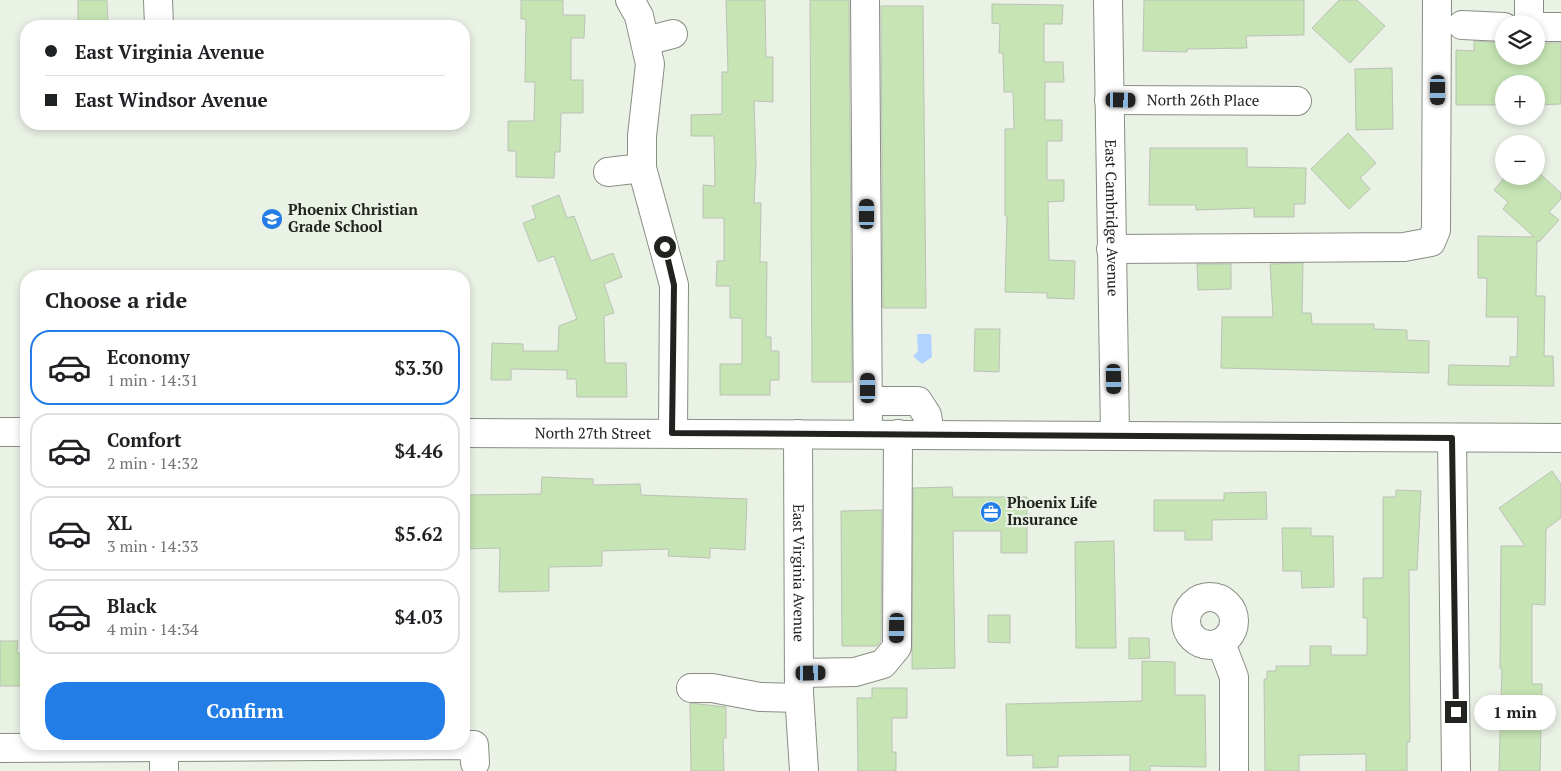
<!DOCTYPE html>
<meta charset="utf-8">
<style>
:root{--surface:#fff;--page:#f2f2f2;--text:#202124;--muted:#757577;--line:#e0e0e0;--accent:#227de7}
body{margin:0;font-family:"PT Serif",serif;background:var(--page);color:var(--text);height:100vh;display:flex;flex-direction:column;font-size:19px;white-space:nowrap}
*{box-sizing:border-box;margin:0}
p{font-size:16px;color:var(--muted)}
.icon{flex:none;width:28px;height:28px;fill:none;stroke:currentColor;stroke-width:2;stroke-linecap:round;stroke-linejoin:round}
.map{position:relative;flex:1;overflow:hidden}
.side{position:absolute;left:20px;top:270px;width:450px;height:480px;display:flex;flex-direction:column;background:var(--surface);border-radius:20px;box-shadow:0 2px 8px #0003}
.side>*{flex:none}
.banner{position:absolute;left:20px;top:20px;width:450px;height:110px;border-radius:20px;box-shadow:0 2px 8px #0003;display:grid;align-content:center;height:110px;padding:0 25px;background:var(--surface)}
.fabs{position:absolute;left:1495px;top:15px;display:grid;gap:10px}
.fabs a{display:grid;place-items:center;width:50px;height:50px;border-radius:50%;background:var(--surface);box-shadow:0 2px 8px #0003;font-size:25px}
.end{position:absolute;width:22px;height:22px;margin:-11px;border:6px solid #20231e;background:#fff;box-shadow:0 0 0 2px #fff}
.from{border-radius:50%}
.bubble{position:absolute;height:35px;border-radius:18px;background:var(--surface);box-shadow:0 2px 8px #0003;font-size:16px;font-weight:700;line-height:35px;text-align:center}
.car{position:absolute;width:15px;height:30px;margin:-15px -8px;border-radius:6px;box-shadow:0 0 4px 1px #0007;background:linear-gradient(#222 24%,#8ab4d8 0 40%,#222 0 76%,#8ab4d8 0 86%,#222 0)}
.banner b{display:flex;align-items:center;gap:18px;height:48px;font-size:19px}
.banner b+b{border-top:1px solid var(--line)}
.banner i{width:12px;height:12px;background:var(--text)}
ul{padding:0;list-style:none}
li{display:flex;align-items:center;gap:15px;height:75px;margin:0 10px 8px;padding:0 15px;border:2px solid var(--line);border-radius:20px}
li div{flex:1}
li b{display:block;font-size:19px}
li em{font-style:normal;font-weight:700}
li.on{border-color:var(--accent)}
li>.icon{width:45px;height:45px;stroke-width:1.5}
h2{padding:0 25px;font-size:22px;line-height:60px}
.cta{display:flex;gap:10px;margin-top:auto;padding:10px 25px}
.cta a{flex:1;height:58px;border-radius:20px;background:var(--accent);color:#fff;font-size:20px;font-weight:700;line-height:58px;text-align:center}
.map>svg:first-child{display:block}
.water{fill:#b1d3ff}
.building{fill:#c6e4b4;stroke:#bbc2b7}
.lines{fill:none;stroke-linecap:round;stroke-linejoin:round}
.minor-casing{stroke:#888e83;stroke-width:30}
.minor{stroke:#fff;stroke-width:28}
.route{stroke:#20231e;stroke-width:6}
.labels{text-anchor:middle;stroke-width:4.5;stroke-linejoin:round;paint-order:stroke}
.street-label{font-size:15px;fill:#20231e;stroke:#eaf1e5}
.poi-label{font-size:15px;font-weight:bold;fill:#20231e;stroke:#eaf1e5;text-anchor:start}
</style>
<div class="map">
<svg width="1561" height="771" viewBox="0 0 1561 771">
<rect width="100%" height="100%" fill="#eaf1e5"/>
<path class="water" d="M917,334H931L932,357L922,364L913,356L918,351Z"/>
<path class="building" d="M78,0H107L108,26H78Z
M521,0H563V15H585L584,38H571V80H583V113H561L560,152H555L554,178L516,177V151H508V121H534L535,82H525L526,19H521Z
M726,0H765L766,57H773V102L754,101L756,164L754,203H761L760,262H767L766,337H771V351H779V380H770V395H720V364H742V318H730V286H716L717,261H724V218H703V185L715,186L714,136H691V115L722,114V72H728Z
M810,0H849L852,382H812Z
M1144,0H1304V35L1246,36L1247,48L1187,49V52L1143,51Z
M1339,0H1357L1385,26L1350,63L1312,28Z
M992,4L1063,5L1062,24H1044V62H1063L1064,82H1045V120H1062V141H1047V180H1064V201L1048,202L1049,260L1075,261L1074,299L1047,298V293L1005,292L1007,216H1005V129H1014L1013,92H1004L1003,53H999L1000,24L992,23Z
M881,6H923L926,308H883Z
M1474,41L1504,43V56H1536V43H1561V104L1536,105V84H1504V105H1456V50L1474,51Z
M1392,68L1393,129L1356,130L1355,69Z
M1348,133L1376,163L1360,178L1370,189L1349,209L1311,169Z
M1150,148H1247V167L1306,168L1305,204H1294V217H1254V208L1196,210V205H1149Z
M1538,172L1561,193V199L1549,212L1559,220L1539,242L1537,240L1536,296H1545L1544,356H1553L1554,386L1448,385L1449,365L1510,366V357H1517L1518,317H1486L1487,278H1478V236L1534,237L1503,209L1508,202L1494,190L1506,176H1536Z
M559,195L567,218L574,216L591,261L613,253L622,277L604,284L614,313L604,316L605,363H626L627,397H577L576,379H567V370L511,369V380H491L492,343L523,344V351H558L559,326L577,319L554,256L538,262L523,223L536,218L532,206Z
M1303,263L1302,313H1311L1312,324H1374V329L1407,330V340L1429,341V373L1221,368L1222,317H1273L1270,264Z
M1197,264H1231V289L1198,290Z
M975,329H1000L999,372L974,371Z
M1552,471L1561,484V518L1546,529L1545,605L1532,604V684H1542L1540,771H1499L1502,669H1500L1501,546H1525L1499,508Z
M542,477L593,479V485L640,484L641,495L747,499L745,550L710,548V558L668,556L669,549L602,551V566L549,567V591L499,592L500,548L464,549V495L541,494Z
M952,487L953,497H1027V553H1001V531H953L955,668L912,669L913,488Z
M1396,490L1421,491L1417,570H1409L1410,742H1407V771H1366V754L1299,755V771H1265L1264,679H1267V671H1276V666H1310V646H1331V655H1367V618H1363V578H1383V497H1396Z
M1266,492L1267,519L1212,520V540H1185V531H1154V500H1224V493Z
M882,510L881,641L877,646H842L841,511Z
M1282,528H1311V536H1333L1334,587L1302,588L1301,571H1283Z
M1114,541L1116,648H1076L1075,542Z
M988,615H1010V643L988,642Z
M1129,638H1149L1150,658L1129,659Z
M0,641H18L17,653H26V686H0Z
M1142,661L1175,662V695H1205L1206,767L1150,766V771H1130V755L1058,756V767L1033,768V755L1007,756L1006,704L1142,701Z
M872,688H907V718H892V752H896V771H858L857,698H872Z
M690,703L726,707V738H723L724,771H691Z"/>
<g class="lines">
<g class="minor-casing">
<g id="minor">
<path d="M158,0L159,26"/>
<path d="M630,0L639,16L650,64L642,136V168L674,285L673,433"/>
<path d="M865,0L868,434"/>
<path id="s1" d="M1108,0L1115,434"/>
<path d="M1529,24V0"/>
<path d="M1462,25L1504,27"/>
<path d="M1536,27H1561"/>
<path d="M646,41L673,34"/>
<path id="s2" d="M1109,100L1297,101"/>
<path d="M608,172L642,168"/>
<path d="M1111,249L1404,247L1431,242L1436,230L1437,0"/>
<path d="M868,401H918L927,415L930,434"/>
<path d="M0,432H26"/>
<path id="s3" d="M464,433L1561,438"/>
<path id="s4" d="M798,434L799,693L804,771"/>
<path d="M1452,438L1456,771"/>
<circle cx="1210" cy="621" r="24"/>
<path d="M1221,643L1234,677V771"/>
<path d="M799,673L855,672L883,664L897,647L898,434"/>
<path d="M691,688H712L760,697L799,698"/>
<path d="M164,747V771"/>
<path d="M0,748L474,745L475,763"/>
</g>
</g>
<use href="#minor" class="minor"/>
</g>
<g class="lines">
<path class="route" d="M665,247L674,285L672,433L1452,438L1456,712"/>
</g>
<defs>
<g id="school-disc" transform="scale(1.125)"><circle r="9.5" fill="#227de7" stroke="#eaf1e5"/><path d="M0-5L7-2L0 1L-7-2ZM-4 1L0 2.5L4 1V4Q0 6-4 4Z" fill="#fff"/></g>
<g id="office-disc" transform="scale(1.125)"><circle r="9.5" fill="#227de7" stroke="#eaf1e5"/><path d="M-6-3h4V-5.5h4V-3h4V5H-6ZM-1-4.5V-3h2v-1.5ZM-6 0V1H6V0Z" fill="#fff"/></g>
</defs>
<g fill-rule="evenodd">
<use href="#school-disc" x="272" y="219"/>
<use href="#office-disc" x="991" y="512"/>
</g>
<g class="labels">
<g class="street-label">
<text dy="5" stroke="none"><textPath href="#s2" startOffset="94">North 26th Place</textPath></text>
<text dy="5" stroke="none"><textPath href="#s1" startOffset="218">East Cambridge Avenue</textPath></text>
<text dy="5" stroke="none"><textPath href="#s3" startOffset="129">North 27th Street</textPath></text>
<text dy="5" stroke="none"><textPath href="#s4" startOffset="139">East Virginia Avenue</textPath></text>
</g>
<g class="poi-label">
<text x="288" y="215">Phoenix Christian<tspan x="288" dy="17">Grade School</tspan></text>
<text x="1007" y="508">Phoenix Life<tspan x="1007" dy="17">Insurance</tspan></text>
</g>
</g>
</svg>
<div class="fabs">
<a><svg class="icon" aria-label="layers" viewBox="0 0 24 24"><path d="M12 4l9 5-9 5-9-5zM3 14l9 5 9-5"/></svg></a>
<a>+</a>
<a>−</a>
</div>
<i class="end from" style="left:665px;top:247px"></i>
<i class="end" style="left:1456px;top:712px"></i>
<div class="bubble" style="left:1474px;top:695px;width:82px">1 min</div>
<i class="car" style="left:1438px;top:90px;rotate:180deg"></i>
<i class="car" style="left:1121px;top:100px;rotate:91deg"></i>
<i class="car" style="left:867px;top:214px;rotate:0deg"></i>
<i class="car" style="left:1114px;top:379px;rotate:179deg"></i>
<i class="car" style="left:868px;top:388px;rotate:0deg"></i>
<i class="car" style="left:897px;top:628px;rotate:181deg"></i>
<i class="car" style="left:811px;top:673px;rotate:89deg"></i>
<div class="banner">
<b><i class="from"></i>East Virginia Avenue</b>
<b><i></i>East Windsor Avenue</b>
</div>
<section class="side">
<h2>Choose a ride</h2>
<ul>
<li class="on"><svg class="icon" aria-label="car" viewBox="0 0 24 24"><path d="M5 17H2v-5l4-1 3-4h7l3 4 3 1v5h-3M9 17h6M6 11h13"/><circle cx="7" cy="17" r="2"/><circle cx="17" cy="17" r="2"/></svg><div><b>Economy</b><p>1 min · 14:31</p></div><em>$3.30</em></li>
<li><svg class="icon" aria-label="car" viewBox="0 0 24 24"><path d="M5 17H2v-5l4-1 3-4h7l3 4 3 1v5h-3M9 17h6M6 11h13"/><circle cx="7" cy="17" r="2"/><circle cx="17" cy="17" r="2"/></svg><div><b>Comfort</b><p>2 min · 14:32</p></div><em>$4.46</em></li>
<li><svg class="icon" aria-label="car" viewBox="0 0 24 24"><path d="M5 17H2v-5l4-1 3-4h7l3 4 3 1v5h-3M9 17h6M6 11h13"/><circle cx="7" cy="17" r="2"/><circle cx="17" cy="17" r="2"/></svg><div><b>XL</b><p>3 min · 14:33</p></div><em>$5.62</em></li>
<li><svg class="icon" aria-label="car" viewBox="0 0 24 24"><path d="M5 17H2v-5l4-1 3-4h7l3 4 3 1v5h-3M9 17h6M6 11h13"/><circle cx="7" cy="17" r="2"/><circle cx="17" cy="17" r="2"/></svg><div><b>Black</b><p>4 min · 14:34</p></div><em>$4.03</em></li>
</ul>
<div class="cta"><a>Confirm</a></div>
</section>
</div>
